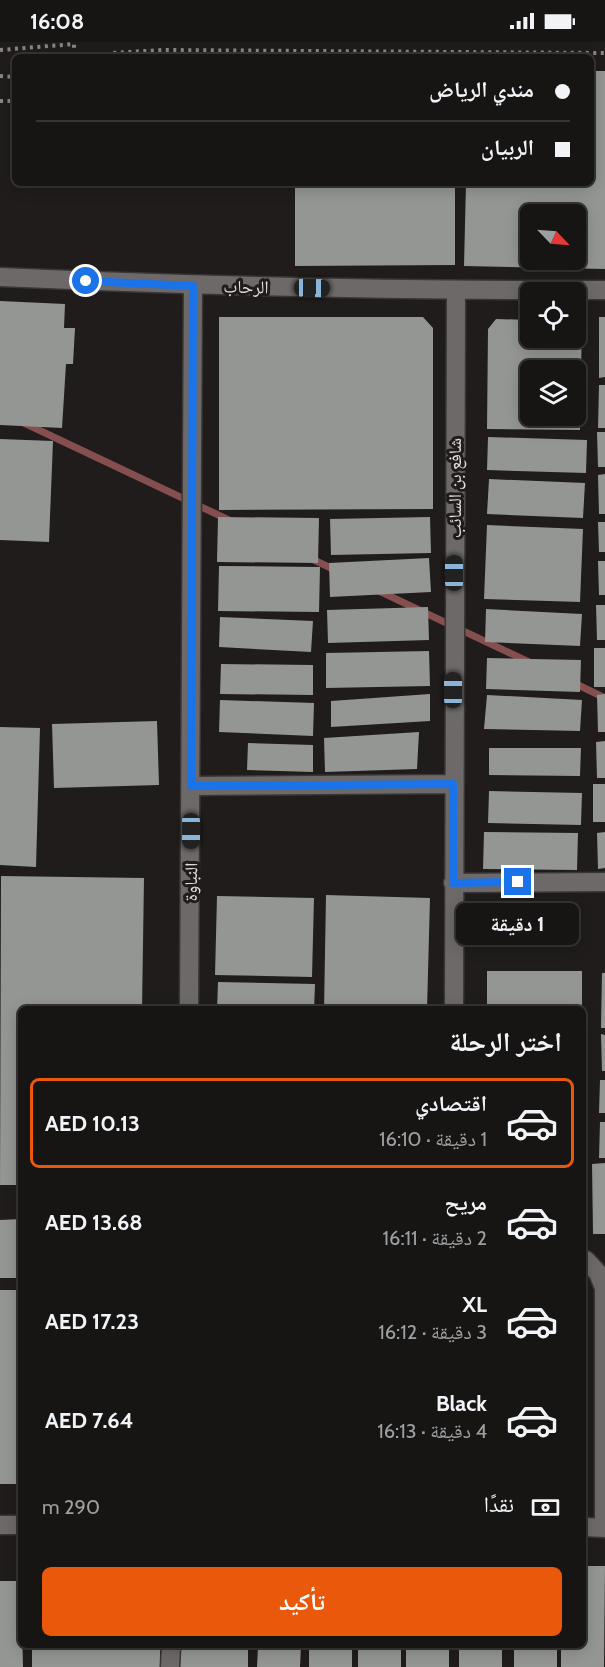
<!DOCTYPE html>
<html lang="ar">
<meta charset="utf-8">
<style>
:root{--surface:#171514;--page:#201e1d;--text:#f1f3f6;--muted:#9e9fa0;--line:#363434;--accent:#ea580c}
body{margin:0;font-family:Cabin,"Noto Naskh Arabic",sans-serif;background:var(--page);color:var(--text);direction:rtl;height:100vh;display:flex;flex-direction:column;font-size:22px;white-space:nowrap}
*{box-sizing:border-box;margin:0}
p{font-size:20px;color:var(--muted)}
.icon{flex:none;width:33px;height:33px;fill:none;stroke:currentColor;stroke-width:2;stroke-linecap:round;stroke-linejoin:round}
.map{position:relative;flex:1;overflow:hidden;direction:ltr}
.panel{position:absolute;left:18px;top:964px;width:568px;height:642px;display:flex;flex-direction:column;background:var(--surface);border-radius:9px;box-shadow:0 3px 15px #0003,0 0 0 2px var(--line);direction:rtl}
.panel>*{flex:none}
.guide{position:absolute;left:12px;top:12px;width:582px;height:132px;border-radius:9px;box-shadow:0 3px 15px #0003,0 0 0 2px var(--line);direction:rtl;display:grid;align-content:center;height:132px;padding:0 24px;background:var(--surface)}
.needle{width:39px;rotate:115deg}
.fabs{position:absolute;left:520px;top:162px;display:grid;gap:12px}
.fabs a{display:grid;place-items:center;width:66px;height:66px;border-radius:9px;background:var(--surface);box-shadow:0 3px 15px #0003,0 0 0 2px var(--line);font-size:30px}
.end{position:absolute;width:27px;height:27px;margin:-14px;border:8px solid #1a73e8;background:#fff;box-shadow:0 0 0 3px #fff}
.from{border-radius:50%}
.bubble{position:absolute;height:42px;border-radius:9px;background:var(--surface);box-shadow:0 3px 15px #0003,0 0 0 2px var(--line);font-size:20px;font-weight:800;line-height:42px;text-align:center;direction:rtl}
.car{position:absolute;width:18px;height:36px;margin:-18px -9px;border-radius:8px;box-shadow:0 0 4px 2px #0007;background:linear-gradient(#222 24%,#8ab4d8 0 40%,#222 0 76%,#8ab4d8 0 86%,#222 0)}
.guide b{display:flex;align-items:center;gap:21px;height:57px;font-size:22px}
.guide b+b{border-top:2px solid var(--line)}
.guide i{width:15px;height:15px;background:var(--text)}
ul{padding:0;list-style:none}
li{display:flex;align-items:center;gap:18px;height:90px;margin:0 12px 9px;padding:0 12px;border:3px solid transparent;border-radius:9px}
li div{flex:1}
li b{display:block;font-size:22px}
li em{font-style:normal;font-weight:800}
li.current{border-color:var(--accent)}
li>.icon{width:54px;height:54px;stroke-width:1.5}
h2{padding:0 24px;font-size:27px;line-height:72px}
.pay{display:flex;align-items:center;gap:15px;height:66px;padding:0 24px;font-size:22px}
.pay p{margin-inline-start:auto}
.button{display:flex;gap:12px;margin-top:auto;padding:12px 24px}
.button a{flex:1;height:69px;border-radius:9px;background:var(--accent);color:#fff;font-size:24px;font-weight:800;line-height:69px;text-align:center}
.status{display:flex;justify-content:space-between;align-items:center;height:42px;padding:0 30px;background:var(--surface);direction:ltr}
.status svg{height:16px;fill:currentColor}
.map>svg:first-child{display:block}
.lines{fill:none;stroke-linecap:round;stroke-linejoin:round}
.stream{stroke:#854f50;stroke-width:7}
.building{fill:#939693;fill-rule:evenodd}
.minor-casing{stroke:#383636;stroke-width:21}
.path{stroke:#898686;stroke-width:4;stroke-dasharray:3 4.5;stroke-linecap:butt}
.minor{stroke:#6e6969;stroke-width:18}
.route{stroke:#1a73e8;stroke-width:8}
.labels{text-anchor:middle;stroke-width:6;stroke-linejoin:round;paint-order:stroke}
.street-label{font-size:18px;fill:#e0dede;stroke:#1f1c1b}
</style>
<div class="status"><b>16:08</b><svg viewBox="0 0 49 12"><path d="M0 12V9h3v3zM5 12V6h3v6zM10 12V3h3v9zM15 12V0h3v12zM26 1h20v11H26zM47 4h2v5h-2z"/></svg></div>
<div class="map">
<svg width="605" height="1625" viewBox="0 0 605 1625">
<rect width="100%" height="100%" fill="#1f1c1b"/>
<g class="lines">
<path class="stream" d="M24,381L231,479
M312,517L337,529
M379,549L529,620
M572,640L605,656"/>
</g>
<path class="building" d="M591,29H605V227L464,224L466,141H591ZM531,172H576V218H531Z
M295,141H455V223L295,224Z
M0,259L65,262L64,286H75L73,322H66L62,386L0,383Z
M219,275H423L433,286V467L219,468Z
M599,275H605V335L599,336Z
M496,277L531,278V296H576V278H582L580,388L487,387L488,287ZM531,328H576V374H531Z
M599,343H605V386H598Z
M597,390H605V425H598Z
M488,395L587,398L586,431L487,428Z
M0,397L53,399L49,500L0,498Z
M605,432V472H599L598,433Z
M489,437L585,441L583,476L487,472Z
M218,475L319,476L318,521L217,520Z
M430,475L431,511L331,513L330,477Z
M598,480H605V510H599Z
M487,483L583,487L580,560L484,557Z
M429,516L431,550L330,555L329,521Z
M598,519H605V553H599Z
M219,524L320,525L319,570L218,569Z
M596,563H605V598H597Z
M428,565L429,598L328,601L327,568Z
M486,567L582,572L580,604L485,600Z
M220,575L313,579L311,610L219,605Z
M594,606H605V645H594Z
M429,609L430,644L326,646V611Z
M487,616L581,618L580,650L486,647Z
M221,622L313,623V653L220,652Z
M430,652V679L331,685V659Z
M605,652V690H598L597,653Z
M487,653L582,658L580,689L484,687Z
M220,658L314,661L313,694L219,690Z
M157,679L159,743L54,746L52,682Z
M0,685L40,686L36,825L0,823Z
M419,690L417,727L325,730L324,696Z
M605,699V736H597L596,700Z
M248,701L313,703V730L247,728Z
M489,706H581L580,734L489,733Z
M593,742H605V780H593Z
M489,749L582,751L581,783L488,781Z
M484,790L578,791L577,828L483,827Z
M605,790V826L598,827L597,791Z
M1,834L144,836L142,968H21V1143H0Z
M326,853L430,856L427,968H324Z
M217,854L314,856L312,935L215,933Z
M487,929H582V968H487Z
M602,931H605V986H601Z
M218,940L315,942L314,968H217Z
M601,992L605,993V1029H602Z
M600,1038H605V1071H599Z
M600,1080H605V1116H599Z
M605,1121V1192H593L592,1122Z
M584,1123H588V1191H584Z
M21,1177V1236H0V1178Z
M0,1248H21V1442H0Z
M584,1524H605L604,1625H561V1604H584Z
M0,1539H21L23,1625H0Z
M32,1604H160V1625H32Z
M181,1604H248V1625H180Z
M258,1604H301L300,1625H257Z
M309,1604H352V1625H309Z
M358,1604H401V1625H358Z
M406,1604H449V1625H406Z
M459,1604H502V1625H459Z
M514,1604H557V1625H514Z"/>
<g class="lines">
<g class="minor-casing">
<path id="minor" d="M0,235C202,244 403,249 605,248
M191,744L453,742
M453,841L605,840
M189,968L193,244
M454,968L456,249
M586,1218L598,1231L604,1246V1486
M0,1483H21
M584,1485L605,1486
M170,1625L171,1604"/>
</g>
<path class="path" d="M0,8L74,2V15
M109,15L110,11L163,8L605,11
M0,34L15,35
M0,59H15"/>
<use href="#minor" class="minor"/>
</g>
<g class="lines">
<path class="route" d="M86,239L193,244L191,744L453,742V841L518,840"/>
</g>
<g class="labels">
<g class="street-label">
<text transform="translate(246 245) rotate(1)" y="6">الرحاب</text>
<text transform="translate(455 446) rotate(-90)" y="6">شافع بن السائب</text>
<text transform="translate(191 840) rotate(-89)" y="6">النباوة</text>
</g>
</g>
</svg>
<div class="fabs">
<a><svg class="needle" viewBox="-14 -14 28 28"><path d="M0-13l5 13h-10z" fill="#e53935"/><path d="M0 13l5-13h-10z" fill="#9e9fa0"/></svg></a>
<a><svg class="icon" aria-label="locate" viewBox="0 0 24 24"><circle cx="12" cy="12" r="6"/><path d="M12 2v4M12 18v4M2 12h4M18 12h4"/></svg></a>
<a><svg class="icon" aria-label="layers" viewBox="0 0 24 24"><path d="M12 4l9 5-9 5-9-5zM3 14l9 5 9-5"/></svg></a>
</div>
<i class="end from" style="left:86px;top:239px"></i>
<i class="end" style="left:518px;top:840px"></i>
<div class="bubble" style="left:456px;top:861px;width:123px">1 دقيقة</div>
<i class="car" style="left:312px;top:246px;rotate:91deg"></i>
<i class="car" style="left:454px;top:531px;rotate:0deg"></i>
<i class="car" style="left:453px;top:648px;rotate:0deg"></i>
<i class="car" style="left:191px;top:789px;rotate:180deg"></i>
<div class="guide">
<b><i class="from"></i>مندي الرياض</b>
<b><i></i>الربيان</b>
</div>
<section class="panel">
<h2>اختر الرحلة</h2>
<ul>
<li class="current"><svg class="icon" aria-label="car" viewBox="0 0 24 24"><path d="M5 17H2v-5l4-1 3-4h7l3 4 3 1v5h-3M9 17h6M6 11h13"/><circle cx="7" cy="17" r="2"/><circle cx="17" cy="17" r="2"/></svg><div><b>اقتصادي</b><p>1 دقيقة · 16:10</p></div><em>AED 10.13</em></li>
<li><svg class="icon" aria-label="car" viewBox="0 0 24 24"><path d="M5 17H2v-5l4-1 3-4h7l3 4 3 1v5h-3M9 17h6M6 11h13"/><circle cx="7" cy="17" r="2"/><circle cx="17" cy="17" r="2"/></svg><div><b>مريح</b><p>2 دقيقة · 16:11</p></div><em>AED 13.68</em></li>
<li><svg class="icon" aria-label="car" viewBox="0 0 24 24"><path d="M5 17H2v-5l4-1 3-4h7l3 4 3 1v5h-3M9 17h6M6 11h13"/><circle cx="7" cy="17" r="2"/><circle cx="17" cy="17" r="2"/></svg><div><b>XL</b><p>3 دقيقة · 16:12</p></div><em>AED 17.23</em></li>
<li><svg class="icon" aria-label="car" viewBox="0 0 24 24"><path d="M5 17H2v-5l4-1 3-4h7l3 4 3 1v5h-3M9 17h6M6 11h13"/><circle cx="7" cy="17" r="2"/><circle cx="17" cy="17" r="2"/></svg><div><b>Black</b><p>4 دقيقة · 16:13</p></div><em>AED 7.64</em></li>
</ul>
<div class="pay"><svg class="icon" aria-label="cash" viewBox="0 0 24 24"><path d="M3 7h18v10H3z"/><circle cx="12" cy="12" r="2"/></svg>نقدًا<p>290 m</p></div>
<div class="button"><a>تأكيد</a></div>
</section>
</div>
